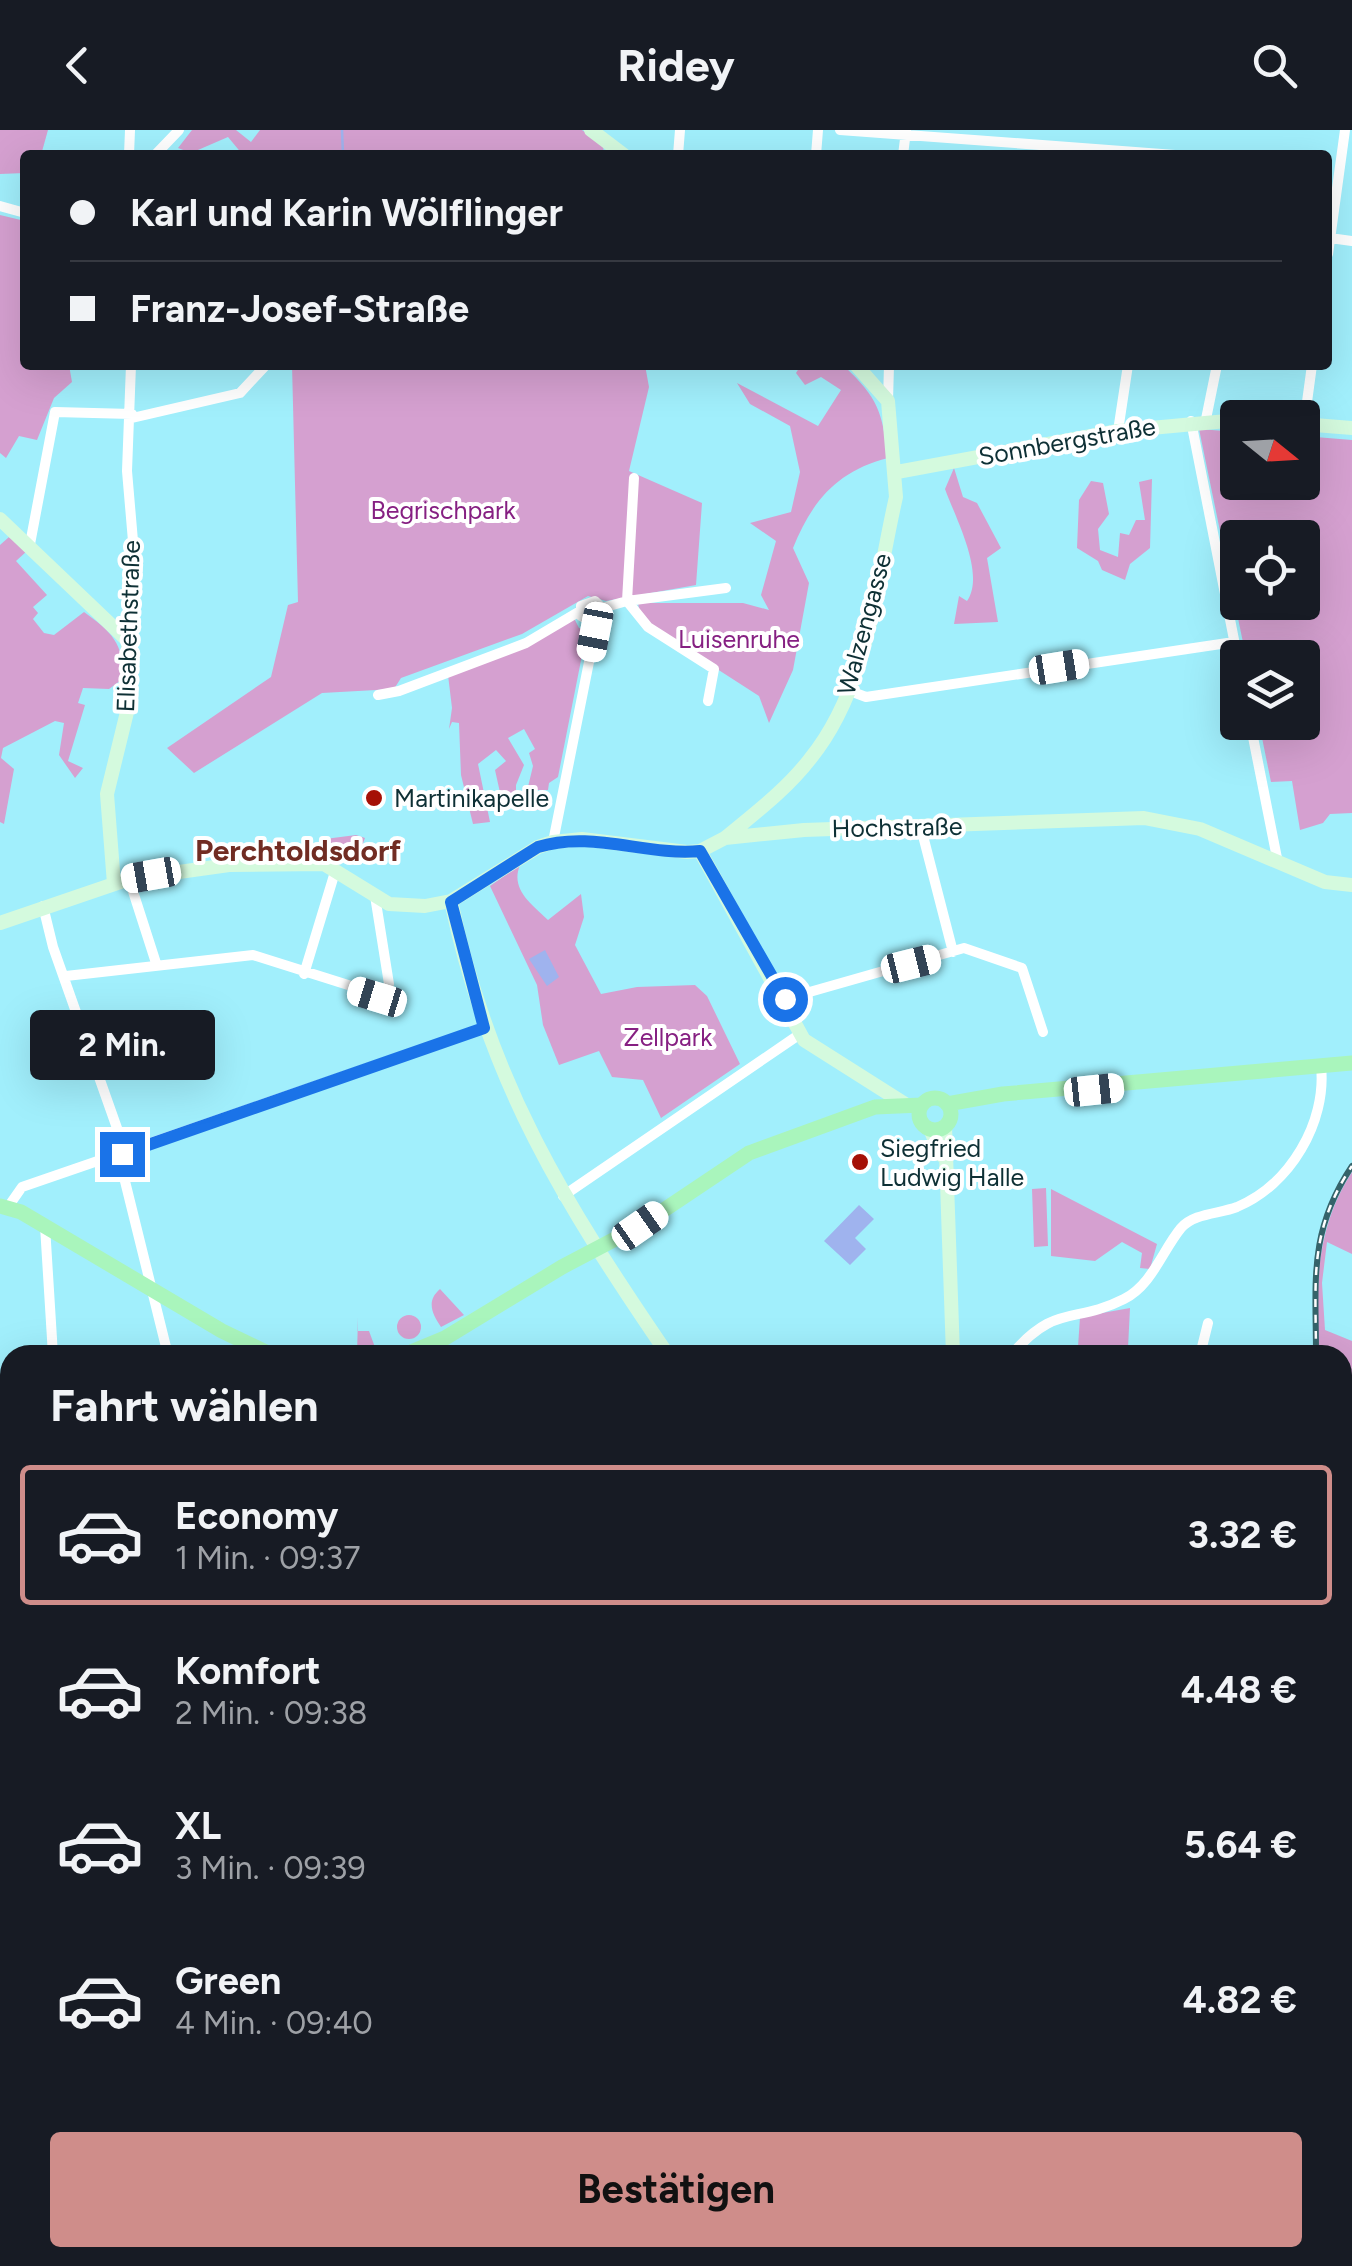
<!DOCTYPE html>
<html lang="de">
<meta charset="utf-8">
<style>
:root{--surface:#171b24;--page:#242831;--text:#f1f3f6;--muted:#9ea1a6;--line:#363941;--accent:#cf8d8a}
body{margin:0;font-family:Figtree,sans-serif;background:var(--page);color:var(--text);height:100vh;display:flex;flex-direction:column;font-size:38px;white-space:nowrap}
*{box-sizing:border-box;margin:0}
p{font-size:32px;color:var(--muted)}
.icon{flex:none;width:55px;height:55px;fill:none;stroke:currentColor;stroke-width:2;stroke-linecap:round;stroke-linejoin:round}
.map{position:relative;flex:1;overflow:hidden}
.drawer{position:absolute;left:0px;top:1215px;width:1352px;height:922px;display:flex;flex-direction:column;background:var(--surface);border-radius:30px 30px 0 0;box-shadow:0 10px 40px #0002}
.drawer>*{flex:none}
.top-card{position:absolute;left:20px;top:20px;width:1312px;height:220px;border-radius:10px;box-shadow:0 10px 40px #0002;display:grid;align-content:center;height:220px;padding:0 50px;background:var(--surface)}
.needle{width:65px;rotate:108deg}
.buttons{position:absolute;left:1220px;top:270px;display:grid;gap:20px}
.buttons a{display:grid;place-items:center;width:100px;height:100px;border-radius:10px;background:var(--surface);box-shadow:0 10px 40px #0002;font-size:50px}
.end{position:absolute;width:45px;height:45px;margin:-22px;border:12px solid #1a73e8;background:#fff;box-shadow:0 0 0 5px #fff}
.from{border-radius:50%}
.bubble{position:absolute;height:70px;border-radius:10px;background:var(--surface);box-shadow:0 10px 40px #0002;font-size:32px;font-weight:700;line-height:70px;text-align:center}
.car{position:absolute;width:30px;height:60px;margin:-30px -15px;border-radius:12px;box-shadow:0 0 8px 2px #0007;background:linear-gradient(#fff 24%,#345 0 40%,#fff 0 76%,#345 0 86%,#fff 0)}
.top-card b{display:flex;align-items:center;gap:35px;height:95px;font-size:38px}
.top-card b+b{border-top:2px solid var(--line)}
.top-card i{width:25px;height:25px;background:var(--text)}
ul{padding:0;list-style:none}
li{display:flex;align-items:center;gap:30px;height:140px;margin:0 20px 15px;padding:0 30px;border:5px solid transparent;border-radius:10px}
li div{flex:1}
li b{display:block;font-size:38px}
li em{font-style:normal;font-weight:700}
li.selected{border-color:var(--accent)}
li>.icon{width:90px;height:90px;stroke-width:1.5}
h2{padding:0 50px;font-size:45px;line-height:120px}
.cta{display:flex;gap:20px;margin-top:auto;padding:20px 50px}
.cta a{flex:1;height:115px;border-radius:10px;background:var(--accent);color:#111;font-size:40px;font-weight:700;line-height:115px;text-align:center}
header{display:flex;justify-content:space-between;align-items:center;height:130px;padding:0 50px;background:var(--surface);font-size:45px;font-weight:700}
.map>svg:first-child{display:block}
.green{fill:#d5a0d0;fill-rule:evenodd}
.water{fill:#9fb3ee}
.lines{fill:none;stroke-linecap:round;stroke-linejoin:round}
.stream{stroke:#9fb3ee;stroke-width:2.5}
.street{stroke:#fff;stroke-width:10}
.secondary{stroke:#d4fade;stroke-width:14}
.primary{stroke:#a9f5bc;stroke-width:15}
.rail-casing{stroke:#35636a;stroke-width:6}
.rail{stroke:#fff;stroke-width:2.5;stroke-dasharray:8;stroke-linecap:butt}
.route{stroke:#1a73e8;stroke-width:12}
.poi-dot{fill:#a51006;stroke:#fff;stroke-width:4}
.labels{text-anchor:middle;stroke-width:8;stroke-linejoin:round;paint-order:stroke}
.street-label{font-size:25px;fill:#0e3035;stroke:#fff}
.park-label{font-size:25px;fill:#862082;stroke:#fff}
.poi-label{font-size:25px;fill:#0e3035;stroke:#fff;text-anchor:start}
.quarter-label{font-size:30px;font-weight:bold;fill:#712c23;stroke:#fff}
</style>
<header><svg class="icon" aria-label="back" viewBox="0 0 24 24"><path d="M15 5l-7 7 7 7"/></svg>Ridey<svg class="icon" aria-label="search" viewBox="0 0 24 24"><circle cx="10" cy="10" r="6"/><path d="M15 15l6 6"/></svg></header>
<div class="map">
<svg width="1352" height="2136" viewBox="0 0 1352 2136">
<rect width="100%" height="100%" fill="#a1effc"/>
<path class="green" d="M0,0H48L41,25H25V43L0,44Z
M192,0H236L251,12L260,0H582L603,15L604,25H243L228,7L191,23L178,18Z
M0,85L25,91V235H69L72,252L54,268L37,310L19,306L6,328L0,323Z
M292,235H645L649,257L629,341L702,373L696,455L606,471L588,466L522,504L401,548L394,559L322,563L194,643L167,618L271,547L288,475L298,472Z
M801,235H843C879,269 882,281 888,328C837,341 812,371 793,418L809,453L793,540L769,593L759,566L641,490L638,473H743L769,480L761,465L776,411L750,393L791,382L800,342L790,296L750,274L737,253L818,296L841,260L821,247L805,255L796,243Z
M1199,299L1237,302L1238,352H1302L1303,306L1352,310V683L1330,684L1323,693L1300,700L1292,651L1271,652L1259,593L1302,592V528L1246,527ZM1238,408H1302V472H1238Z
M954,338L963,367L977,373L1001,418L987,428L998,492L954,494L959,466L967,471C986,444 955,387 945,359Z
M1152,349L1150,418L1130,434L1125,450L1102,440L1098,431L1077,418L1079,370L1091,351L1103,353L1109,384L1098,399L1100,420L1118,427L1120,403L1129,405L1136,390H1145L1139,352Z
M9,407L27,421L16,431L47,465L33,477L38,483L33,489L44,503L54,505L84,482C112,502 123,513 124,548L109,559L83,558L78,573L85,575L68,631L83,638L75,648L59,625L64,593L55,591L3,618L1,628L14,639L4,694L0,692V415Z
M574,488L579,498L587,500L558,647L549,653L548,660H536L539,680H535L533,661H527L533,636L529,623L535,619L524,599L508,608L524,635L516,655V676H503L495,640L506,631L496,620L478,634L490,692L473,694L461,645L459,593L452,592L449,599L452,578L448,545L531,515Z
M356,705L365,708L360,721L334,716L325,709Z
M520,735C510,759 531,774 548,790L581,764L584,787L575,815L601,864L637,857L695,855L707,866L740,934L661,988L643,950L612,947L599,921L559,935L543,895L537,855L490,756Z
M1352,1042V1124L1327,1112L1322,1153L1325,1200L1352,1211V1251L1343,1272L1342,1225H1318C1317,1158 1314,1101 1352,1042Z
M1046,1058L1048,1116L1034,1117L1032,1059Z
M1051,1059L1157,1114L1150,1139L1140,1138L1142,1123L1122,1112L1095,1131L1051,1126Z
M440,1159L464,1185L441,1197C432,1184 426,1171 440,1159Z
M1130,1178L1128,1218L1078,1217L1080,1187Z
M397 1197a12 12 0 1 1 24 0a12 12 0 1 1-24 0Z
M358,1187V1201H369L376,1220L357,1224Z"/>
<path class="water" d="M545,820L559,847L547,856L529,829Z
M859,1075L874,1089L855,1108L866,1119L850,1135L824,1111Z"/>
<g class="lines">
<path class="stream" d="M342,0L343,25"/>
<path class="street" d="M840,0L1175,25
M129,25L130,0
M155,25L179,0
M678,25L680,0
M816,25L818,0
M903,25L906,1
M0,76L25,83
M1330,108L1352,111
M1328,124L1345,0
M888,271L889,235
M132,288L240,263L266,235
M1206,289L1217,235
M1191,291L1238,530
M1304,294L1312,235
M1118,301L1128,235
M30,414L55,282L132,284
M602,478L627,471L634,348
M592,492L581,486V476L595,471L602,478
M128,511L133,411L127,341L131,235
M850,561L866,567L1234,512
M378,565L399,561L526,513L580,481
M708,571L714,539L648,497L627,471L726,458
M1250,592L1278,733
M921,698L953,822
M553,712L595,502L592,492
M129,749L156,833
M43,776L53,817L123,1015L121,1035L168,1225
M304,844L335,742
M66,846L253,825L383,866L389,854L375,766
M785,869L964,818L1022,838L1043,902
M563,1066L800,904
M8,1077L22,1057L484,898
M45,1096L53,1225
M1011,1225C1057,1172 1073,1195 1124,1169C1152,1155 1162,1121 1181,1098C1194,1083 1219,1084 1237,1077C1290,1055 1327,992 1321,936
M1205,1225L1202,1217L1208,1193
M0,1283H10
M1,1488L10,1559
M0,1782L6,1819
M1342,1853H1352
M0,1919L10,1930
M1342,2064L1352,2065
M79,2128L81,2136
M143,2128L144,2136
M542,2128L546,2136
M1170,2128L1174,2136
M292,2136L320,2128V2136
M461,2136L470,2128
M1314,2136L1315,2128"/>
<path class="secondary" d="M591,0L624,25
M1302,294L1352,298
M897,342L1118,301L1238,290
M0,389L128,511V578L107,664L114,754
M725,708C755,683 786,660 810,629C868,558 876,454 896,367L888,271L856,235
M700,721L804,910L905,974
M451,771C489,953 565,1074 668,1225
M0,793L129,749L229,735L324,734L389,774L425,776L451,771L538,717L553,712L582,709L687,722L700,721L725,708L804,700L1144,688L1200,699L1325,752L1352,755
M945,996L953,1225
M930,999L941,1025
M1134,2128L1137,2136
M628,2136L632,2128"/>
<path class="primary" d="M919 984a16 16 0 1 1 32 0a16 16 0 1 1-32 0Z
M947,974L1003,964L1352,933
M0,1076L21,1082L222,1201L272,1225
M404,1225L445,1208L562,1137L640,1096L749,1023L875,977L922,975"/>
<g class="rail-casing">
<path id="rail" d="M1316,1225C1316,1151 1308,1102 1352,1036
M1155,2128L1158,2136"/>
</g>
<use href="#rail" class="rail"/>
</g>
<g class="lines">
<path class="route" d="M122,1024L484,898L451,772L538,717C592,700 645,726 700,721L785,869"/>
</g>
<g class="poi-dot">
<circle cx="374" cy="668" r="10"/>
<circle cx="860" cy="1032" r="10"/>
</g>
<g class="labels">
<g class="street-label">
<text transform="translate(1067 311) rotate(-10)" y="9">Sonnbergstraße</text>
<text transform="translate(864 494) rotate(-75)" y="9">Walzengasse</text>
<text transform="translate(128 496) rotate(-88)" y="9">Elisabethstraße</text>
<text transform="translate(897 697) rotate(-1)" y="9">Hochstraße</text>
</g>
<g class="park-label">
<text x="443" y="389">Begrischpark</text>
<text x="739" y="518">Luisenruhe</text>
<text x="668" y="916">Zellpark</text>
</g>
<g class="poi-label">
<text x="394" y="677">Martinikapelle</text>
<text x="880" y="1027">Siegfried<tspan x="880" dy="29">Ludwig Halle</tspan></text>
</g>
<g class="quarter-label">
<text x="298" y="731">Perchtoldsdorf</text>
</g>
</g>
</svg>
<div class="buttons">
<a><svg class="needle" viewBox="-14 -14 28 28"><path d="M0-13l5 13h-10z" fill="#e53935"/><path d="M0 13l5-13h-10z" fill="#9ea1a6"/></svg></a>
<a><svg class="icon" aria-label="locate" viewBox="0 0 24 24"><circle cx="12" cy="12" r="6"/><path d="M12 2v4M12 18v4M2 12h4M18 12h4"/></svg></a>
<a><svg class="icon" aria-label="layers" viewBox="0 0 24 24"><path d="M12 4l9 5-9 5-9-5zM3 14l9 5 9-5"/></svg></a>
</div>
<i class="end from" style="left:785px;top:869px"></i>
<i class="end" style="left:122px;top:1024px"></i>
<div class="bubble" style="left:30px;top:880px;width:185px">2 Min.</div>
<i class="car" style="left:595px;top:502px;rotate:191deg"></i>
<i class="car" style="left:1059px;top:537px;rotate:81deg"></i>
<i class="car" style="left:151px;top:745px;rotate:260deg"></i>
<i class="car" style="left:911px;top:834px;rotate:76deg"></i>
<i class="car" style="left:377px;top:867px;rotate:287deg"></i>
<i class="car" style="left:1094px;top:960px;rotate:84deg"></i>
<i class="car" style="left:640px;top:1096px;rotate:55deg"></i>
<div class="top-card">
<b><i class="from"></i>Karl und Karin Wölflinger</b>
<b><i></i>Franz-Josef-Straße</b>
</div>
<section class="drawer">
<h2>Fahrt wählen</h2>
<ul>
<li class="selected"><svg class="icon" aria-label="car" viewBox="0 0 24 24"><path d="M5 17H2v-5l4-1 3-4h7l3 4 3 1v5h-3M9 17h6M6 11h13"/><circle cx="7" cy="17" r="2"/><circle cx="17" cy="17" r="2"/></svg><div><b>Economy</b><p>1 Min. · 09:37</p></div><em>3.32 €</em></li>
<li><svg class="icon" aria-label="car" viewBox="0 0 24 24"><path d="M5 17H2v-5l4-1 3-4h7l3 4 3 1v5h-3M9 17h6M6 11h13"/><circle cx="7" cy="17" r="2"/><circle cx="17" cy="17" r="2"/></svg><div><b>Komfort</b><p>2 Min. · 09:38</p></div><em>4.48 €</em></li>
<li><svg class="icon" aria-label="car" viewBox="0 0 24 24"><path d="M5 17H2v-5l4-1 3-4h7l3 4 3 1v5h-3M9 17h6M6 11h13"/><circle cx="7" cy="17" r="2"/><circle cx="17" cy="17" r="2"/></svg><div><b>XL</b><p>3 Min. · 09:39</p></div><em>5.64 €</em></li>
<li><svg class="icon" aria-label="car" viewBox="0 0 24 24"><path d="M5 17H2v-5l4-1 3-4h7l3 4 3 1v5h-3M9 17h6M6 11h13"/><circle cx="7" cy="17" r="2"/><circle cx="17" cy="17" r="2"/></svg><div><b>Green</b><p>4 Min. · 09:40</p></div><em>4.82 €</em></li>
</ul>
<div class="cta"><a>Bestätigen</a></div>
</section>
</div>
